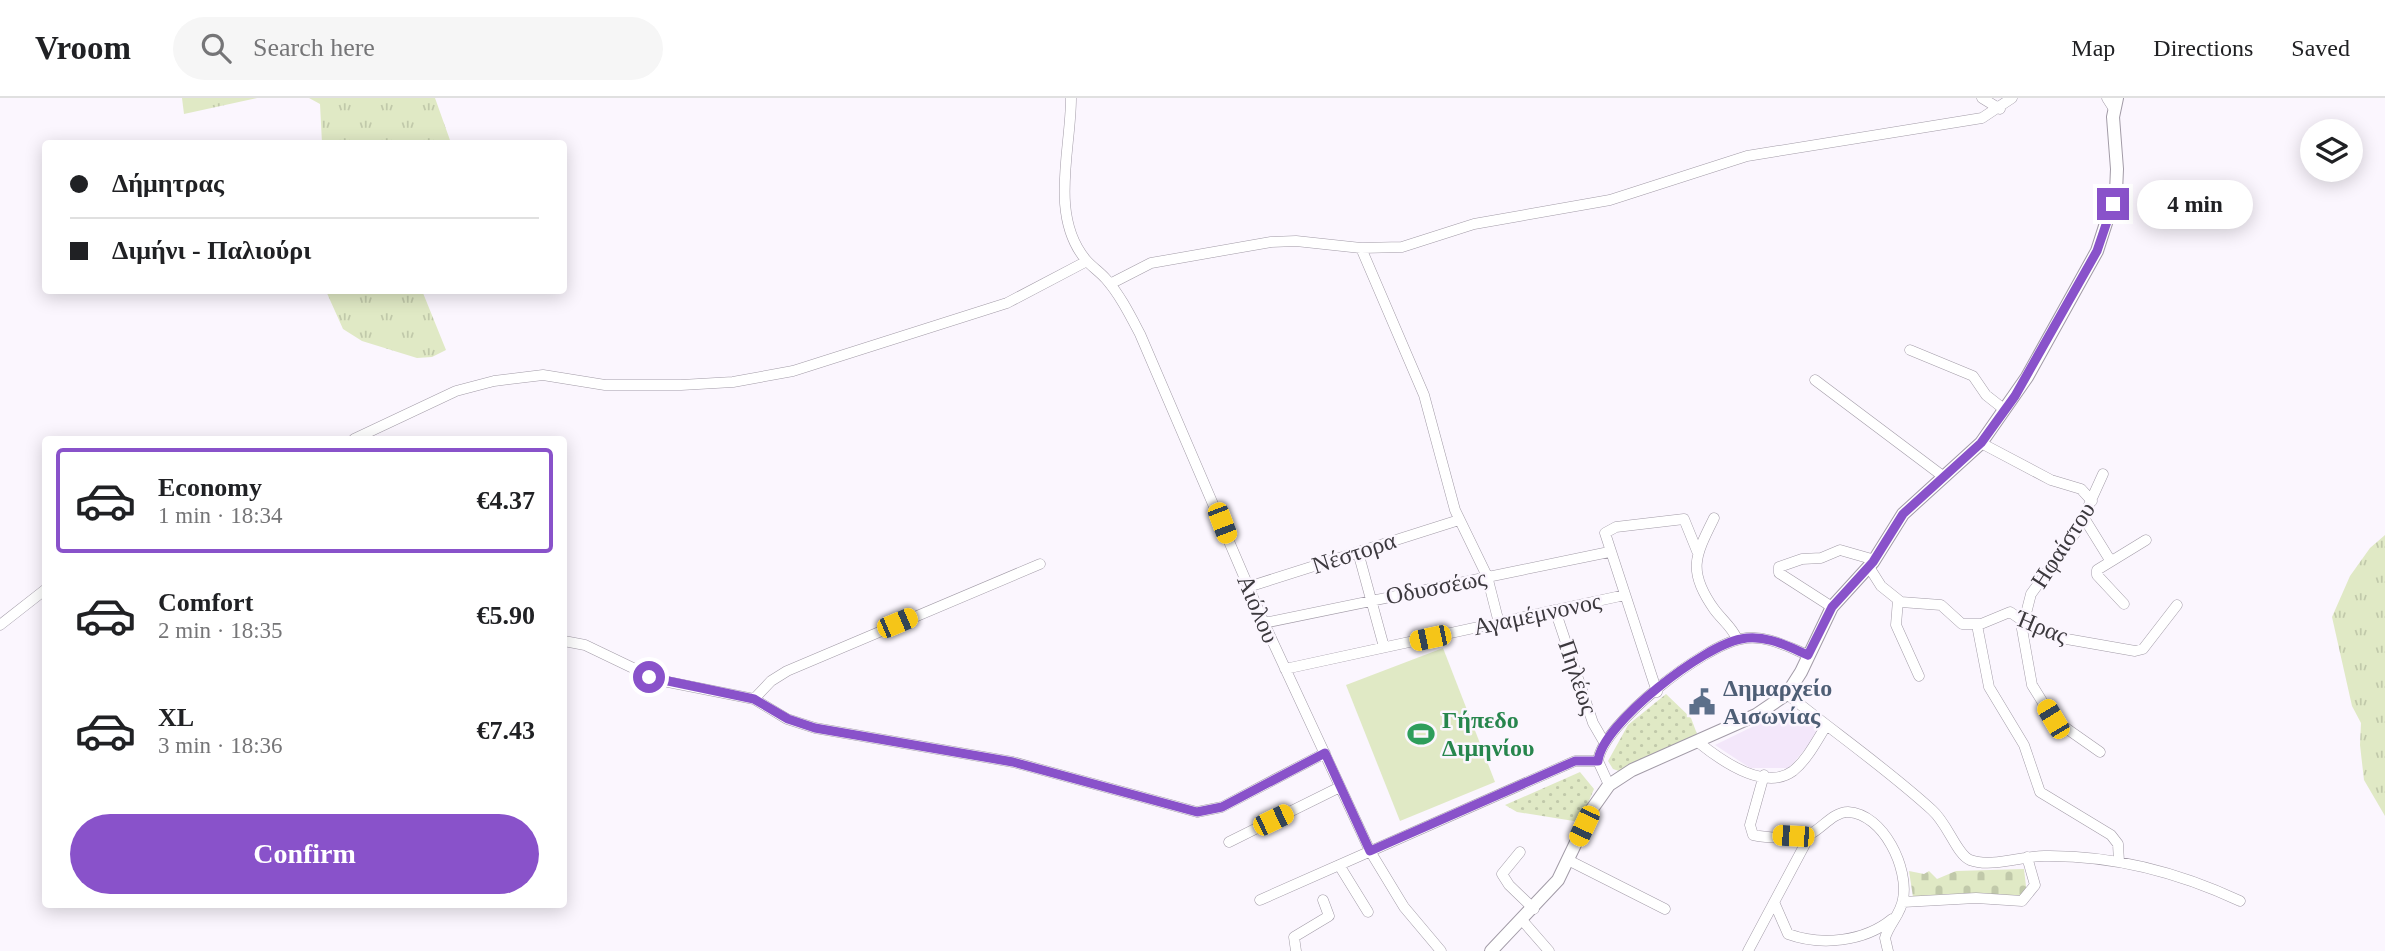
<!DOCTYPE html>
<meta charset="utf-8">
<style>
:root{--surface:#fff;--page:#f6f6f6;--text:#202124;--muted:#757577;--line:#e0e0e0;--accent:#8952ca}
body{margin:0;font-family:Georgia,serif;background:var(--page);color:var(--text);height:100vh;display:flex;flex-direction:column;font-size:26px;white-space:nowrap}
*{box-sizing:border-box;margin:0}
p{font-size:23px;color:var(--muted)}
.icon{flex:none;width:38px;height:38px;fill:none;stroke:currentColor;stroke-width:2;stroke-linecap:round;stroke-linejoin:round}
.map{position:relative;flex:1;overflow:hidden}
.drawer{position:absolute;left:42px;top:338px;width:525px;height:472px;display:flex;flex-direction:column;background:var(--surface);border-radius:7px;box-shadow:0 4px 18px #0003}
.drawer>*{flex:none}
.banner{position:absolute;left:42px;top:42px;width:525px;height:154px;border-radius:7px;box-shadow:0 4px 18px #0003;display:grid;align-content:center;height:154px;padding:0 28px;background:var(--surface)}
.tools{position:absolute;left:2300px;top:21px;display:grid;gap:14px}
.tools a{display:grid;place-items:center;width:63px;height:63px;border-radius:50%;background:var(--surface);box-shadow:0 4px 18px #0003;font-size:35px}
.end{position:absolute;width:32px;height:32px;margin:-16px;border:9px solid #8952ca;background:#fff;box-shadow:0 0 0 4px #fff}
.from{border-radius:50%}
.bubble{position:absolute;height:49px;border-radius:24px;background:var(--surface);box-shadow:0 4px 18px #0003;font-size:23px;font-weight:700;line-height:49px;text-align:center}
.car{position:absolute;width:21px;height:42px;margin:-21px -10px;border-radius:9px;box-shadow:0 0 5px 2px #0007;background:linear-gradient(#f5c518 24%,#345 0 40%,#f5c518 0 76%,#345 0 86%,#f5c518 0)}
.banner b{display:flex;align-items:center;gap:24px;height:66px;font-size:26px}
.banner b+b{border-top:2px solid var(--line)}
.banner i{width:18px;height:18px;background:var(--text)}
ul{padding:12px 0 0;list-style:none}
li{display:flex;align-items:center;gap:21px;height:105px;margin:0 14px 10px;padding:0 14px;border:4px solid transparent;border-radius:7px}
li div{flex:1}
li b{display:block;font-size:26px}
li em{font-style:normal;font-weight:700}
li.selected{border-color:var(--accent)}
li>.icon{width:63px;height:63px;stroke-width:1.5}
.button{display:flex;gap:14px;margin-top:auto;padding:14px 28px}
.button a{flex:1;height:80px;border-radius:42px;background:var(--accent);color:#fff;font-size:28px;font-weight:700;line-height:80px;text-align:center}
header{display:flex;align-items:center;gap:42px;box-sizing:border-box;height:98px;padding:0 35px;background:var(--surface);border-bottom:2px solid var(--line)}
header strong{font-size:33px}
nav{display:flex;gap:38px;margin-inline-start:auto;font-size:24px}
.search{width:490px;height:63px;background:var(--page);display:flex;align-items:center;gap:18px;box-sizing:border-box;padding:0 24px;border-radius:38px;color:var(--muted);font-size:26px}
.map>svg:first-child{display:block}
.built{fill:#f3e7fa}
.grass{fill:url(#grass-tufts)}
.cemetery{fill:url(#cemetery-stones)}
.park{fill:url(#park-dots)}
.pitch{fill:#e0e9c5}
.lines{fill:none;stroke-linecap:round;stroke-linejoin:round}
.minor-casing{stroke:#a29ba7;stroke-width:11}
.major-casing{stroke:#a29ba7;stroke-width:14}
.minor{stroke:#fff;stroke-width:10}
.major{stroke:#fff;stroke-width:12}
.route{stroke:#8952ca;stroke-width:9}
.labels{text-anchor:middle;stroke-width:5;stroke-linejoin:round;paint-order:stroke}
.street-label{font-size:24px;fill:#3c393e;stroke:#fbf6fe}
.service-label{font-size:24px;font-weight:bold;fill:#4e5e75;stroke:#fbf6fe;text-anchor:start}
.leisure-label{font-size:24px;font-weight:bold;fill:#27864d;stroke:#fbf6fe;text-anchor:start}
</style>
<header>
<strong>Vroom</strong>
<div class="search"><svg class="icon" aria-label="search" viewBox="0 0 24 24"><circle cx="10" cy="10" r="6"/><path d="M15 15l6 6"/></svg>Search here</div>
<nav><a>Map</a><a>Directions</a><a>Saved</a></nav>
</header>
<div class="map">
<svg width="2385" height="853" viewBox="0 0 2385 853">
<defs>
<pattern id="grass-tufts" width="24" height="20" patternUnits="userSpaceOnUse" patternTransform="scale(1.75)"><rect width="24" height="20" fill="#e0e9c5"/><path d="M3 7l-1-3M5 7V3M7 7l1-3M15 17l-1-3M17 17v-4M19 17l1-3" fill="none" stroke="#c1c9aa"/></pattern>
<pattern id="cemetery-stones" width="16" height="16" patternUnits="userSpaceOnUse" patternTransform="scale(1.75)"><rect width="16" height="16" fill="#e0e9c5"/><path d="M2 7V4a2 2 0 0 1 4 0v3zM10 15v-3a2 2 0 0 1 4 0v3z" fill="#c1c9aa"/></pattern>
<pattern id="park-dots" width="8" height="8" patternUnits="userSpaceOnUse" patternTransform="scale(1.75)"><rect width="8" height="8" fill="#e0e9c5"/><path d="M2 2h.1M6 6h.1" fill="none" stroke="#c1c9aa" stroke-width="1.8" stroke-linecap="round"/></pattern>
</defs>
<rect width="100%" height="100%" fill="#fbf6fe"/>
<path class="built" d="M1791,610L1821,632L1789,670H1750L1715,647Z"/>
<path class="grass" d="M182,0H257L184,16Z
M309,0H435L451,45H322L320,6Z
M326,193H426L423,195L446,252L432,259L417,260L362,243L343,231Z
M2385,437V718L2364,682L2360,647L2361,625L2352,608L2332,519L2350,478L2370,450Z"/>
<path class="cemetery" d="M2024,771L2027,797L2019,802L1913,799L1909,773L1924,776L1929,773L1937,781L1956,773Z"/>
<path class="park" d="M1666,596L1691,620L1697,636L1619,673L1613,671L1608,663L1628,627Z
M1580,674L1594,691L1580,724L1517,714L1505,707Z"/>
<path class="pitch" d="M1443,550L1495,684L1400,723L1346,587Z"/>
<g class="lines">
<g class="minor-casing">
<path id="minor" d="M1071,0C1071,52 1049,118 1086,162C1092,169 1100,174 1106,181C1120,197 1130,217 1140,236L1264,525L1370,753L1404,809L1441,853
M1982,0L2000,11
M2107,0L2114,11
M1361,150L1424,297L1455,412L1487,478L1499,525
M1110,186L1151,165L1271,144L1296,143L1361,150L1402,149L1474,126L1610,102L1747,58L1982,20L2012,0
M1910,252L1973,278L1986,297L2005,312
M1815,282L1944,379
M354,341L456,293L494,283L543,277L605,287H681L733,284L793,273L1007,205L1087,163
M1981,345L2051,382L2081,391L2092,403
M1714,420C1695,458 1687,473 1714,511C1722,522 1732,529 1737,541
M2084,420L2110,462
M1358,454L1384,549
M1869,469L1881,488L1901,504L1941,507L1962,526H1981L2010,514L2029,527L2061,540L2135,553L2143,551L2177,507
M1248,489L1459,422
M1898,502L1896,527L1919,578
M2124,506L2097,477V472L2146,442
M1832,509L1779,475V469L1802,461L1821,460L1840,452L1875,462
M1555,512L1593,625L1604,644
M1264,525L1609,454
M0,527L46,491
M1977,527L1989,589L2024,647L2040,694L2111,737L2118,746L2119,764
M564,543L585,547L658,582L754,601L787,621L815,630L1013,664L1197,714L1222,709L1325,655
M1285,571L1625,497
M1657,594L1605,435L1616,429L1684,421L1697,453
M1787,596C1835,635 1886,670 1932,712C1948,726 1957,757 1970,762C1991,770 2022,758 2044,758C2113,757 2178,774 2240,803
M754,601L771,583L787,573L1040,466
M1698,644C1719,661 1764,694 1793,673C1807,662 1817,642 1826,628
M2100,654L2053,621L2032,587L2022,531L2031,496L2078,431L2103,376
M1764,677L1750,727L1753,737C1767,740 1798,742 1812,735C1823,729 1834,714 1848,714C1884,716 1909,771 1903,801C1901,816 1889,826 1885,840L1888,853
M1609,687L1598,663C1602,626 1705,547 1741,541C1765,536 1786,548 1808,557
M1229,744L1340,689
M1520,754L1502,776L1509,787L1534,811
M1568,762L1665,811
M1339,767L1368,814
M1260,802L1575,663H1598
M1774,804L1788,836C1821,848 1864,844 1892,821
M1903,804L1976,800L2022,803L2035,787L2027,759
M1522,822L1549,853
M1296,853L1294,839L1329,818L1323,802
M1748,853L1811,735"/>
</g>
<g class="major-casing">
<path id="major" d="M1491,853L1558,782L1592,711L1609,687L1632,672L1756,617L1787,596L1801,574L1832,509L1873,464L1903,416L1981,345L2027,279L2097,153L2116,94L2117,71L2113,19L2117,0"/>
</g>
<use href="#minor" class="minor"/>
<use href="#major" class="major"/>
</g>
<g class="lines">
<path class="route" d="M649,579L754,601L788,621L815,630L1013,664L1197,714L1222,709L1325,655L1370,753L1575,663H1598C1602,625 1705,547 1741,541C1765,536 1787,548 1808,557L1832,509L1873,464L1903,416L1981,345L2015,298L2097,153L2113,106"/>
</g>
<defs>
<g id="civic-bare" transform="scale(2.1)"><path d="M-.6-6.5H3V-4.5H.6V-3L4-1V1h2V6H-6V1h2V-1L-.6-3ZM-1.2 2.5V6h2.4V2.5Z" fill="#5c6f8a" stroke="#fbf6fe" stroke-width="2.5" paint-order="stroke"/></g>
<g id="stadium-bare" transform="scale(2.1)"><path d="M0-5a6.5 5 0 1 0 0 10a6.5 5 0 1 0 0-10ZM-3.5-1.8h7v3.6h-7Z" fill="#2e9e5b" stroke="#fbf6fe" stroke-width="2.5" paint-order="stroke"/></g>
</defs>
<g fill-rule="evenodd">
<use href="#civic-bare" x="1702" y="604"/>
<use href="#stadium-bare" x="1421" y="636"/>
</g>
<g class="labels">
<g class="street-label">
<text transform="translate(2063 447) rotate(-57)" y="8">Ηφαίστου</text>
<text transform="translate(1354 455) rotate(-18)" y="8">Νέστορα</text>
<text transform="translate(1436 489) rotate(-11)" y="8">Οδυσσέως</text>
<text transform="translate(1258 511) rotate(67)" y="8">Αιόλου</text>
<text transform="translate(1537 516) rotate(-12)" y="8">Αγαμέμνονος</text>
<text transform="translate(2042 529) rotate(22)" y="8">Ήρας</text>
<text transform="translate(1578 579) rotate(71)" y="8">Πηλέως</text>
</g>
<g class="service-label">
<text x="1723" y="598">Δημαρχείο<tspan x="1723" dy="28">Αισωνίας</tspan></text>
</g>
<g class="leisure-label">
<text x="1442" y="630">Γήπεδο<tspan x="1442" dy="28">Διμηνίου</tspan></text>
</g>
</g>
</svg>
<div class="tools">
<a><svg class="icon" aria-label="layers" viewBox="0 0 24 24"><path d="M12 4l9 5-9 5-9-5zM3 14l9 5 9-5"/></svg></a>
</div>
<i class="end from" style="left:649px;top:579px"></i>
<i class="end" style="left:2113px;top:106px"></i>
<div class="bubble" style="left:2137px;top:82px;width:116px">4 min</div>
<i class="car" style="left:1222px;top:425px;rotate:159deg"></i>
<i class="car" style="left:897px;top:525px;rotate:67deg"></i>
<i class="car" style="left:1430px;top:540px;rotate:258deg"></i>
<i class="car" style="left:2053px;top:621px;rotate:329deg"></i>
<i class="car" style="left:1273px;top:722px;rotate:64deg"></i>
<i class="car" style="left:1584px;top:728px;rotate:205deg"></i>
<i class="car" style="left:1793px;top:738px;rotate:273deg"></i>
<div class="banner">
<b><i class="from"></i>Δήμητρας</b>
<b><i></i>Διμήνι - Παλιούρι</b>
</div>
<section class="drawer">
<ul>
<li class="selected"><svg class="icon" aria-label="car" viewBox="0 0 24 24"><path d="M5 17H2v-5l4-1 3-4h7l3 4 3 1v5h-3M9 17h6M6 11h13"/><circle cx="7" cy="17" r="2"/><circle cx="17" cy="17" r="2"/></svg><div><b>Economy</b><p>1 min · 18:34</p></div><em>€4.37</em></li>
<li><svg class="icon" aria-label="car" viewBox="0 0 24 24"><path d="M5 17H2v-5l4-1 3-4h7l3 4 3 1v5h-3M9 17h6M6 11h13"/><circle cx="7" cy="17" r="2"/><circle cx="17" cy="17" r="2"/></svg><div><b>Comfort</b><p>2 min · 18:35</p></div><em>€5.90</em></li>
<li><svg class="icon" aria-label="car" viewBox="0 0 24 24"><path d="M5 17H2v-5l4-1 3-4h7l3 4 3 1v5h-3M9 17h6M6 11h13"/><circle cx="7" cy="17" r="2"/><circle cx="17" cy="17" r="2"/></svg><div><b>XL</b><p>3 min · 18:36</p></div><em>€7.43</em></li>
</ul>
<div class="button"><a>Confirm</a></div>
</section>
</div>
